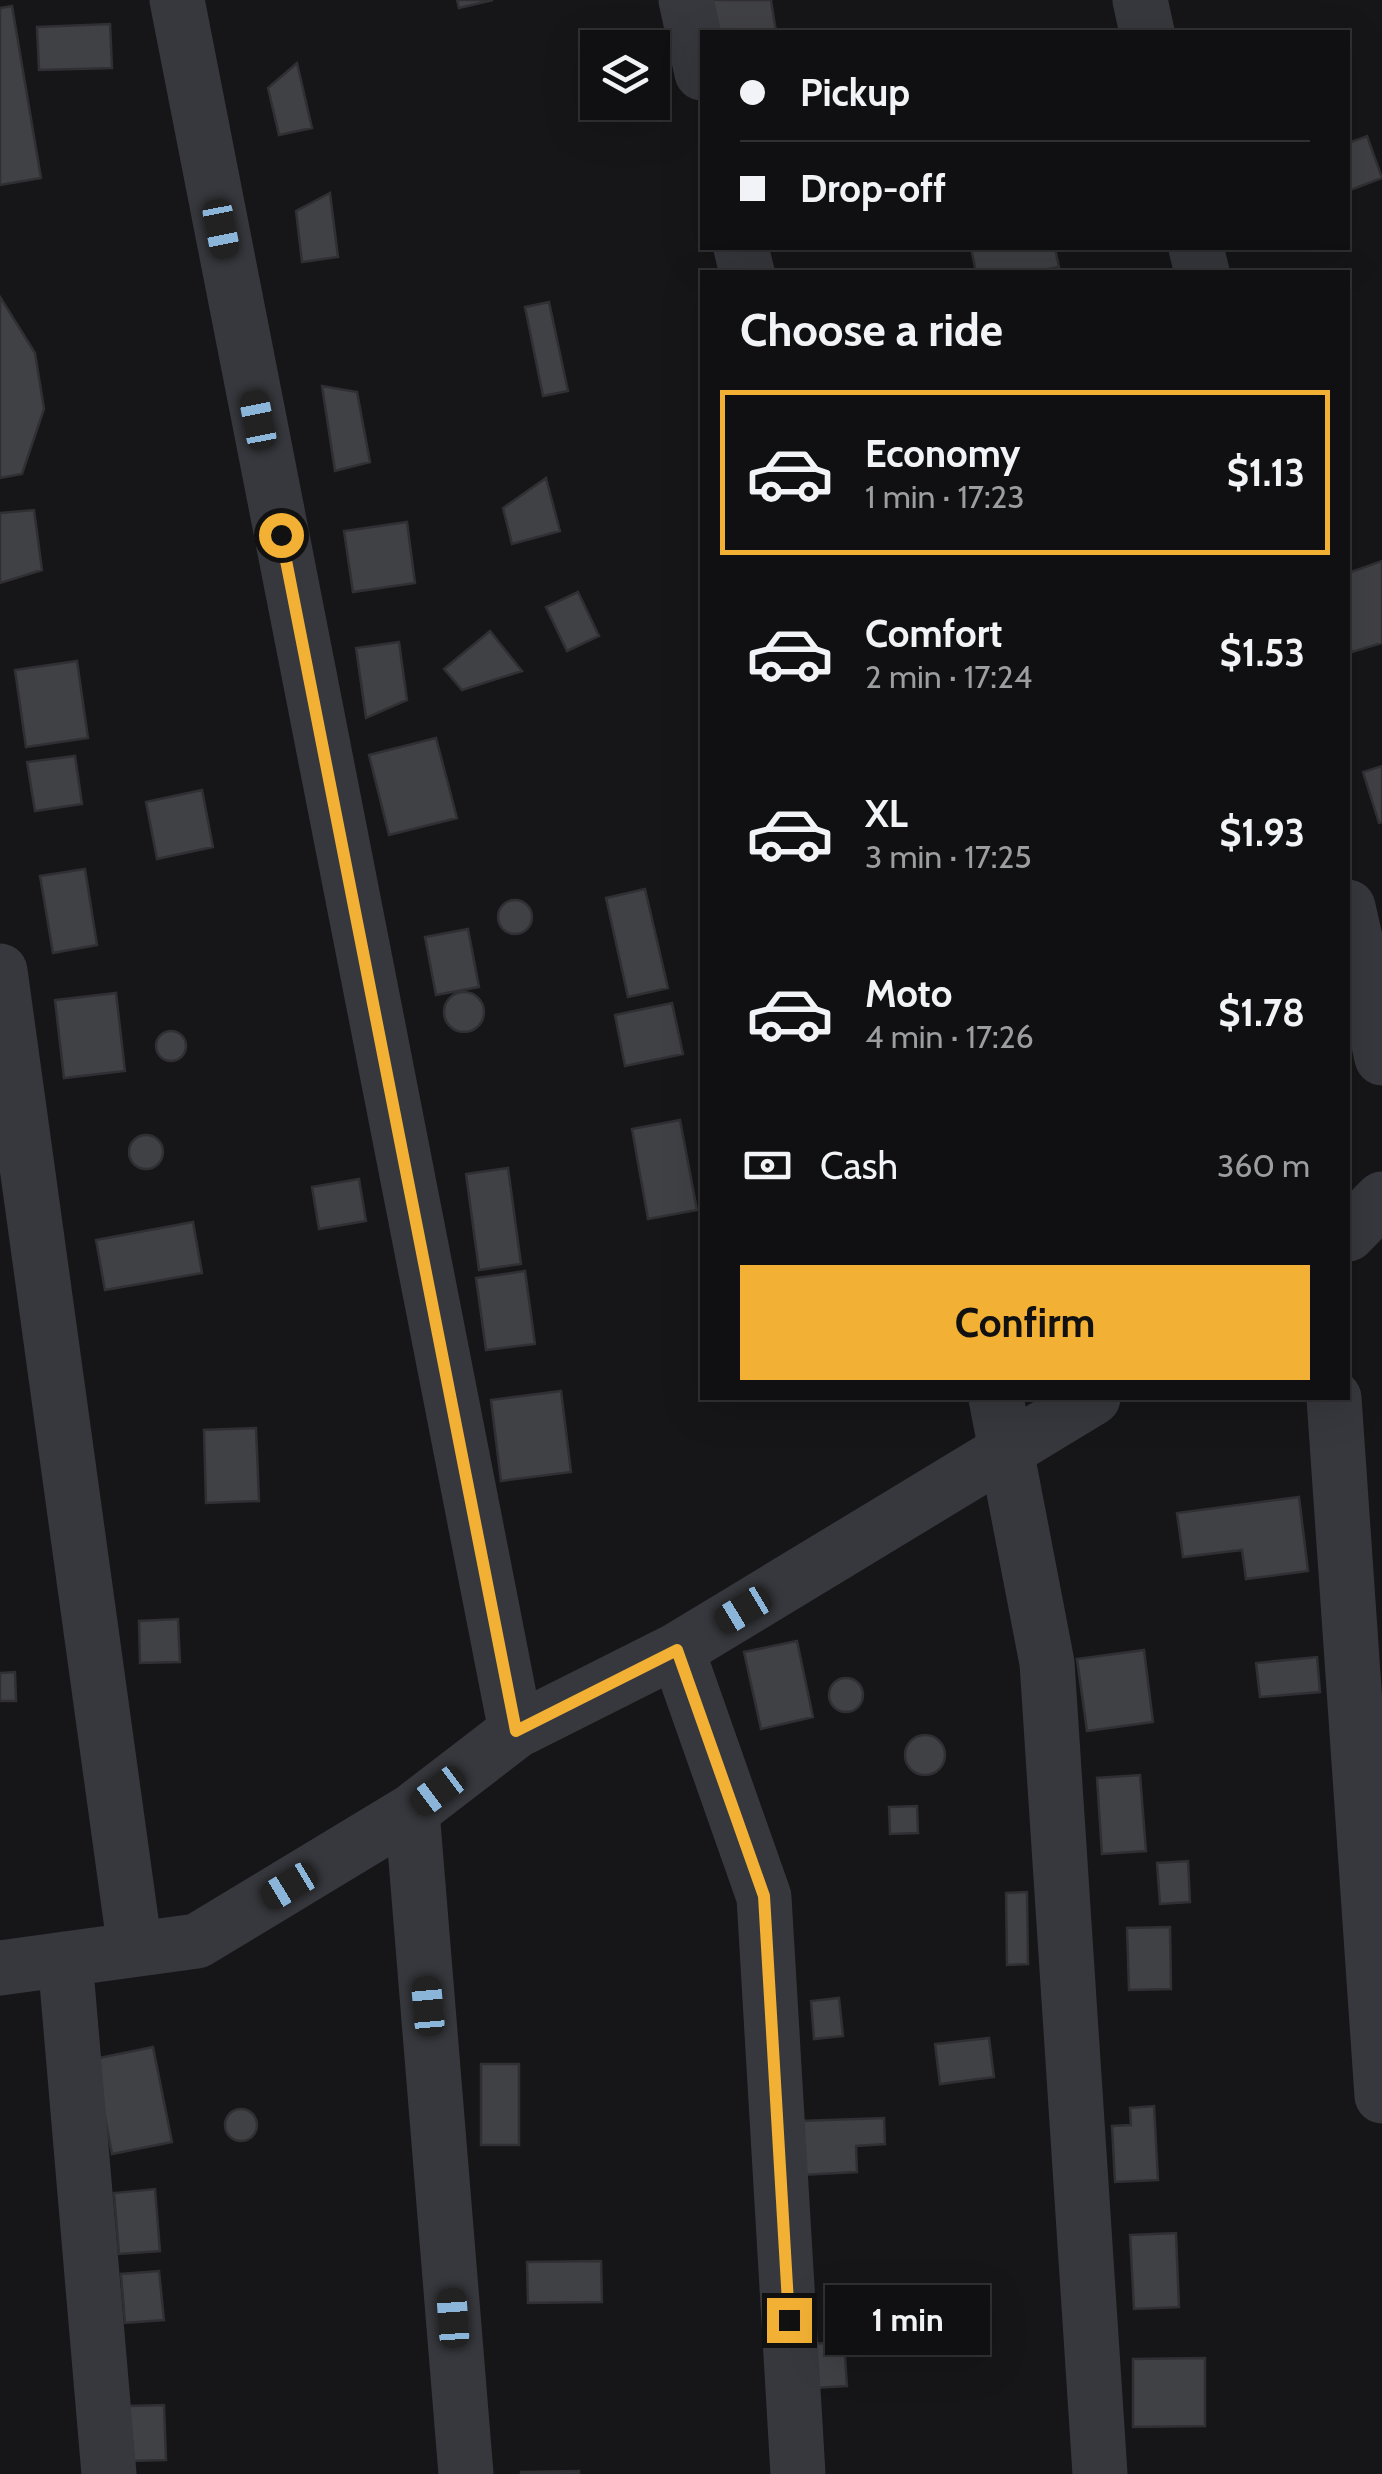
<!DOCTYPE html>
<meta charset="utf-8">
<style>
:root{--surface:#101012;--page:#1e1e20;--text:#f1f3f6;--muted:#9c9d9f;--line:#303032;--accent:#f2b134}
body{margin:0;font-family:Cabin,sans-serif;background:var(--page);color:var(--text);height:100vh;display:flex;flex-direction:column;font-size:38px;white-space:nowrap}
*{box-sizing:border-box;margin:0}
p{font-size:32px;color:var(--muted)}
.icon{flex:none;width:55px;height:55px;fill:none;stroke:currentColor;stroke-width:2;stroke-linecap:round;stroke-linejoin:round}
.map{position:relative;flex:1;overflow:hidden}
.panel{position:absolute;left:700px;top:270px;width:650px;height:1130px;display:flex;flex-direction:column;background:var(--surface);border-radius:0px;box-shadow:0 10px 40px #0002,0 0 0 2px var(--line)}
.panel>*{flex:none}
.guide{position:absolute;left:700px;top:30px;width:650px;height:220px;border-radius:0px;box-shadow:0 10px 40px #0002,0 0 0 2px var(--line);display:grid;align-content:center;height:220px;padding:0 40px;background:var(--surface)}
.controls{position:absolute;left:580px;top:30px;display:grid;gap:20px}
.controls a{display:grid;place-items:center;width:90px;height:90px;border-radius:0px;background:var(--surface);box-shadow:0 10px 40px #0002,0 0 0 2px var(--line);font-size:50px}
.end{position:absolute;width:45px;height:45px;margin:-22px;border:12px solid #f2b134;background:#111;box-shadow:0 0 0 5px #111}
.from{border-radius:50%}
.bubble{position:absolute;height:70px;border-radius:0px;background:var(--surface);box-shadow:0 10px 40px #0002,0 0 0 2px var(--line);font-size:32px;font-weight:700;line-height:70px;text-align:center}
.car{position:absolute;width:30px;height:60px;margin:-30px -15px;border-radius:12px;box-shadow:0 0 8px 2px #0007;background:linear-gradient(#222 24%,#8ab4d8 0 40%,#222 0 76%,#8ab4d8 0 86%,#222 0)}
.guide b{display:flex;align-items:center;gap:35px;height:95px;font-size:38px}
.guide b+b{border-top:2px solid var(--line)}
.guide i{width:25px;height:25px;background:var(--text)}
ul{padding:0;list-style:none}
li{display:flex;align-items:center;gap:30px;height:165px;margin:0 20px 15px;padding:0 20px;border:5px solid transparent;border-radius:0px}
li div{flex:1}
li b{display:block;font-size:38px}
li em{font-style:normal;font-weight:700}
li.current{border-color:var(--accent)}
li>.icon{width:90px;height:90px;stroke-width:1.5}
h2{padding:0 40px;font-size:45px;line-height:120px}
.pay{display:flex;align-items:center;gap:25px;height:110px;padding:0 40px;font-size:38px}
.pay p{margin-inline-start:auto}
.action{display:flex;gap:20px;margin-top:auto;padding:20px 40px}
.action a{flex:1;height:115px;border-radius:0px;background:var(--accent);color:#111;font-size:40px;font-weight:700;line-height:115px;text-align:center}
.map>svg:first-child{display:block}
.building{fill:#404145;stroke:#303034;stroke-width:2.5}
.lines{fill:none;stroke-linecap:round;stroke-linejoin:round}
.minor{stroke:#37383d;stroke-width:55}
.route{stroke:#f2b134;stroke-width:12}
</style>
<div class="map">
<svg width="1382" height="2474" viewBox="0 0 1382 2474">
<rect width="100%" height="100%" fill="#161618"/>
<path class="building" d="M457,0H493L459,8Z
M708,0H771L776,32H714Z
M12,6L41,178L0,185V8Z
M110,24L112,68L39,70L37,27Z
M297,63L312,128L279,135L268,88Z
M1367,136L1382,178L1348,191V143Z
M330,193L338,257L302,262L296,211Z
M971,248H1055L1059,267L1033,272H976Z
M0,297L35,353L44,409L22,474L0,478Z
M549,302L568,391L543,396L525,307Z
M322,386L357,392L370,462L335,471Z
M546,478L560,531L512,544L503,508Z
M34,510L42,570L0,583V513Z
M407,522L415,583L353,592L344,531Z
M1382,561V643L1352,652L1348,639V573Z
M578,592L599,636L567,651L546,607Z
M490,631L522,671L462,690L444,669Z
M399,642L407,700L366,718L356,648Z
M77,661L88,738L26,747L15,670Z
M436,738L457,818L389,835L369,755Z
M75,756L82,804L35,811L27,762Z
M1382,766V822L1379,823L1363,772Z
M202,790L213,847L157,859L146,802Z
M85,869L97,945L53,953L40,876Z
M645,889L668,988L628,997L606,898Z
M498 917a17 17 0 1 1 34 0a17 17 0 1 1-34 0Z
M468,929L479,987L436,995L425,937Z
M444 1012a20 20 0 1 1 40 0a20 20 0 1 1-40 0Z
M116,993L125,1071L64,1078L55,1000Z
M672,1003L683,1054L625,1066L615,1015Z
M156 1046a15 15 0 1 1 30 0a15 15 0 1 1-30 0Z
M680,1120L697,1210L648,1219L632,1129Z
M129 1152a17 17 0 1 1 34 0a17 17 0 1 1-34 0Z
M508,1168L521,1264L479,1270L466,1174Z
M359,1179L366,1221L319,1229L312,1187Z
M193,1222L202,1273L105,1290L96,1240Z
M525,1271L535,1344L486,1350L476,1278Z
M561,1391L571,1472L501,1481L491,1400Z
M256,1428L259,1501L206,1503L204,1430Z
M1299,1497L1308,1571L1246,1579L1242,1550L1183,1557L1177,1513Z
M178,1619L180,1662L140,1663L139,1621Z
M797,1641L813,1717L761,1729L744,1652Z
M1144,1650L1153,1722L1087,1731L1077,1659Z
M1317,1657L1320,1692L1260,1697L1256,1663Z
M15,1672L16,1701H0V1673Z
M829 1695a17 17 0 1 1 34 0a17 17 0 1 1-34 0Z
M905 1755a20 20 0 1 1 40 0a20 20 0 1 1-40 0Z
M1140,1775L1146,1851L1102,1854L1097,1778Z
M917,1806L918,1833L890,1834L889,1807Z
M1188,1861L1190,1902L1160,1904L1157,1863Z
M1027,1892L1028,1964L1007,1965L1006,1893Z
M1170,1927L1171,1989L1129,1990L1127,1928Z
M839,1998L843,2036L814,2039L811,2001Z
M989,2038L994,2077L940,2084L935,2044Z
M153,2047L172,2142L112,2154L94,2059Z
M481,2064H519V2145H481Z
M1154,2106L1158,2180L1115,2182L1112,2126L1131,2125L1130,2108Z
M225 2125a16 16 0 1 1 32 0a16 16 0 1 1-32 0Z
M884,2118L885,2144L856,2146L857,2172L802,2175L800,2121Z
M155,2189L160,2251L119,2254L114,2193Z
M1176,2233L1179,2307L1134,2309L1130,2235Z
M601,2261L602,2302L528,2303L527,2262Z
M159,2271L164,2320L125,2323L121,2274Z
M844,2342L847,2386L814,2388L811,2344Z
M1205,2358V2426L1133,2427V2359Z
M164,2405L166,2460L131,2461L129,2406Z
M579,2471V2474H521V2472Z"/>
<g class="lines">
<path class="minor" d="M177,0L516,1731
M686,0L702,73
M1140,0L1147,32
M741,248L747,272
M1196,248L1202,272
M1348,907L1382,1058
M0,971L135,1949
M1348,1234L1382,1199
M996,1398L1047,1663L1100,2474
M1334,1398L1382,2096
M677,1650L764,1897L798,2474
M412,1811L466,2474
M65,1959L109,2474
M0,1968L197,1941L412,1811L516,1731L677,1650L1093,1398"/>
</g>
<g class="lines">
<path class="route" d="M281,535L516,1731L677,1650L764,1896L789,2320"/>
</g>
</svg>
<div class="controls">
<a><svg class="icon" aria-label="layers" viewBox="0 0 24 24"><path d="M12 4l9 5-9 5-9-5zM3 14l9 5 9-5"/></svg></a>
</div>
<i class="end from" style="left:281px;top:535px"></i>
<i class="end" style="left:789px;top:2320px"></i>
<div class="bubble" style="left:825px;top:2285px;width:165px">1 min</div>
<i class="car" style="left:221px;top:229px;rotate:169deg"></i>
<i class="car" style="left:258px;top:420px;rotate:349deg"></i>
<i class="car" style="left:743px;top:1610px;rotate:239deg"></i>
<i class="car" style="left:438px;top:1791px;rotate:233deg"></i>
<i class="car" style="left:289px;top:1886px;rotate:239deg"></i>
<i class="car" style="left:428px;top:2006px;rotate:355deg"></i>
<i class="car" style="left:453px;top:2318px;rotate:356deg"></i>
<div class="guide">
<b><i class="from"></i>Pickup</b>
<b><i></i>Drop-off</b>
</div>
<section class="panel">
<h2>Choose a ride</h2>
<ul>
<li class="current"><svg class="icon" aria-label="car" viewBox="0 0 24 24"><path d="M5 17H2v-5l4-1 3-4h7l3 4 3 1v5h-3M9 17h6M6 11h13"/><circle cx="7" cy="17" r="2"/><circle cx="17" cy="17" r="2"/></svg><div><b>Economy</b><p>1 min · 17:23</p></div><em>$1.13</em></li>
<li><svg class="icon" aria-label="car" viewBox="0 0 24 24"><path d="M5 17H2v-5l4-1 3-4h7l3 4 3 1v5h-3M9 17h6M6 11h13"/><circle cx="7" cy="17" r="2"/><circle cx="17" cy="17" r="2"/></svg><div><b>Comfort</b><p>2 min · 17:24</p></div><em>$1.53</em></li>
<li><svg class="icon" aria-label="car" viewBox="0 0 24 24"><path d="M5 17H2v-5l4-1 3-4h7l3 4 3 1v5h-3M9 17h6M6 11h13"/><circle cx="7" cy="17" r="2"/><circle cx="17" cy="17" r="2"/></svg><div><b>XL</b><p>3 min · 17:25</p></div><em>$1.93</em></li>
<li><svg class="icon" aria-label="car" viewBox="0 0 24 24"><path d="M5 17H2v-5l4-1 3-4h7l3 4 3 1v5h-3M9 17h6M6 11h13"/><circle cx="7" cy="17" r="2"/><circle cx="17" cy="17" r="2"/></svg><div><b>Moto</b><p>4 min · 17:26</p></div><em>$1.78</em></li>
</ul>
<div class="pay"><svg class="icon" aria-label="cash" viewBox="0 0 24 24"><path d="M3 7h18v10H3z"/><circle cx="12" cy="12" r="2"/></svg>Cash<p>360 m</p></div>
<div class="action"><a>Confirm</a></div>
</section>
</div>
